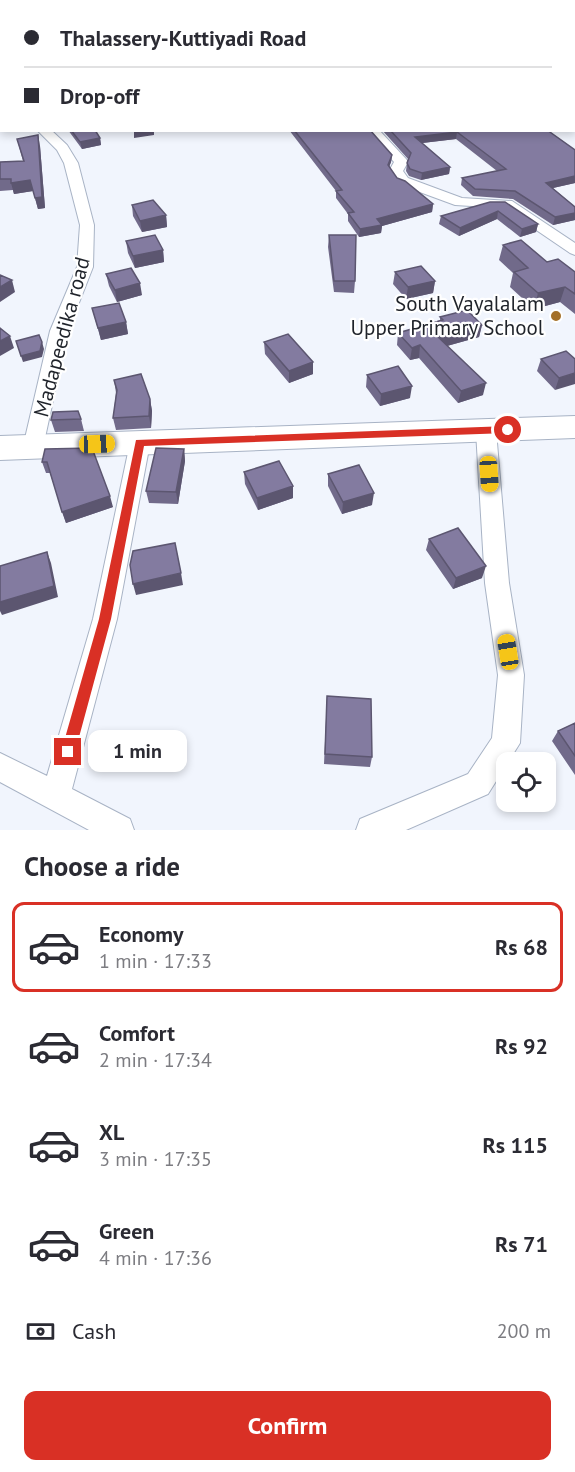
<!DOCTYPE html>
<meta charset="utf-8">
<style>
:root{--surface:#fff;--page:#f7f7f7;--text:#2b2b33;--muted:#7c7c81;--line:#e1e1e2;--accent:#d93025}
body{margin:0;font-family:"PT Sans",sans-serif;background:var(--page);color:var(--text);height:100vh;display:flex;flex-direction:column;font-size:22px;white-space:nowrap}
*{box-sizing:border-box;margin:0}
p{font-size:20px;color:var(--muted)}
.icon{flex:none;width:33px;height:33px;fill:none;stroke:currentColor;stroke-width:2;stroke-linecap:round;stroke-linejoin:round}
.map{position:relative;height:830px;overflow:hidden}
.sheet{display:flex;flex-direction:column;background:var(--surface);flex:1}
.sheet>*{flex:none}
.top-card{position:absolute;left:0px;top:0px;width:576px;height:132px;box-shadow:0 3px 9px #0003;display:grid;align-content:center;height:132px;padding:0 24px;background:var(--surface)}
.tools{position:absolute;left:496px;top:752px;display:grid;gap:12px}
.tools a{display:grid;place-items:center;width:60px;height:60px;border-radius:12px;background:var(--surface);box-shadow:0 3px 9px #0003;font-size:30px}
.end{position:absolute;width:27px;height:27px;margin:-14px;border:8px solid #d93025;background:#fff;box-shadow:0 0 0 3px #fff}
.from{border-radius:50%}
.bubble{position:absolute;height:42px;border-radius:12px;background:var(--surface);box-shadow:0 3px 9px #0003;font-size:20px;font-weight:800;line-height:42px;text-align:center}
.car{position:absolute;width:18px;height:36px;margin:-18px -9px;border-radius:8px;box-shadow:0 0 4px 2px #0007;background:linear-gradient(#f5c518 24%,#345 0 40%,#f5c518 0 76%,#345 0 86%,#f5c518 0)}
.top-card b{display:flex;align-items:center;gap:21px;height:57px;font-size:22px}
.top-card b+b{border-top:2px solid var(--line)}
.top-card i{width:15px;height:15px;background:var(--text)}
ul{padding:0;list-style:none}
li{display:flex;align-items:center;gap:18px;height:90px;margin:0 12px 9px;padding:0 12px;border:3px solid transparent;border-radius:12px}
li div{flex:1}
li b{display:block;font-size:22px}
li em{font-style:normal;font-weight:800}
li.current{border-color:var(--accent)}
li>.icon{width:54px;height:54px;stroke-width:1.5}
h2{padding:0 24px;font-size:27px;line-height:72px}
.pay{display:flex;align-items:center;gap:15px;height:66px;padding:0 24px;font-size:22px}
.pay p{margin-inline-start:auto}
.primary-button{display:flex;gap:12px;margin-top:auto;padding:12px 24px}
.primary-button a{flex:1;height:69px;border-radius:12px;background:var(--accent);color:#fff;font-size:24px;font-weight:800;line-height:69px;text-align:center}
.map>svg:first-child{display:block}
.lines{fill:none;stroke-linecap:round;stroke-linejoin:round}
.street-casing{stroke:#a8b3c5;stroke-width:2}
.primary-casing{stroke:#a8b3c5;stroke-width:2}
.street{fill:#fff;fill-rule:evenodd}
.primary{fill:#fff;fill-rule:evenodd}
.wall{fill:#716a8a}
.shaded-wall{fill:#5c5670}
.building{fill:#837ba0;stroke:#5c5670;stroke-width:1.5}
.route{fill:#d93025}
.poi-dot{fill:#a47028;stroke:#fff;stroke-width:2}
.labels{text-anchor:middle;stroke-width:4.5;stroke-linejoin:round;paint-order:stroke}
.poi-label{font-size:21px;fill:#1f232a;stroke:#fff;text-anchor:end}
.street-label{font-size:21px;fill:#1f232a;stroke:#fff}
</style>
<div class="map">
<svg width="575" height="830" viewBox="0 0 575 830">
<rect width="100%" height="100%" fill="#f1f5fd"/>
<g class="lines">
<g class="street-casing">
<path id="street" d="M109,0H120L108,2Z
M37,130H51L67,145L78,163L94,225L93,267L68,331L43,447L40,452L33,454L26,452L23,447L50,331L77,267L80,225L64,163L57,150Z
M366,130H379L406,159L408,162L403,171L408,178L462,198L512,201L575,243V255L570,253L504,208L455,205L398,184L389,171L394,162Z
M486,424L493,426L496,431L509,583L524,675L520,743L488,794L406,830H356L360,819L468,774L492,738L498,675L485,583L476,431L479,426Z
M140,436L147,438L150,443L117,619L72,789L130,819L134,830H89L0,782V753L47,776L93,619L130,443L133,438Z"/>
</g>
<g class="primary-casing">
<path id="primary" d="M575,416V438L0,460V436Z"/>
</g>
<use href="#street" class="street"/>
<use href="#primary" class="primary"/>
</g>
<path class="wall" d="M68,130H95L100,138L101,145L82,149Z
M289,130H370L392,155L391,162L389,167L397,178L433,204L432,212L382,226L381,233L359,237L348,221V214L336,198V191Z
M382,130H547L575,150V183L553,188L575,207V220L553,225L513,199L473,196L461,185L462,178L497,171L456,139L422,143L450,167L449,174L421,180L409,176L406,171L407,163L408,159Z
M17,139L40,146L45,208L38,209L33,191L14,194L13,190L0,191V162L23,161Z
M490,202L538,224L536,232L520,237L497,219L459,236L439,224L441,216Z
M132,205L166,215L167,227L142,232L133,216Z
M329,235L355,281L354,293L334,292L328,247Z
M126,241L163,250L164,262L135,268L128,253Z
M503,245L575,272V314L560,302L534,309L510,287L513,273L499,260Z
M395,272L435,281L433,293L406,299L393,284Z
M106,274L142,295L117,302L109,286Z
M92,308L126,322L128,334L101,340Z
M440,317L482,325L479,337L447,346L483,395L458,403L419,358L410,360L397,345L398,333L440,320Z
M264,342L313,362V374L289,383L265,354Z
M541,359H575L555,390L537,371Z
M367,375L410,398L380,406L366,387Z
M114,380L150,399L152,411L151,428L116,430L113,418L116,393Z
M81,419L84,431L55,432L51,420Z
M45,449L113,507L66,523L50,473H46L42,462Z
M184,449L185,461L178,504L149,503L146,491Z
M244,472L293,486V498L258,510L245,484Z
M328,474L372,505L342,514L328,486Z
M429,539L482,578L453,589L426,550Z
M327,696L372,757L370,767L324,764Z
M575,723V775L552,741L558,731Z"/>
<path class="shaded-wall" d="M142,130H154V135L134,138V132Z
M457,132L456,139L414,144L415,137Z
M38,135L40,146L45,208L38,209L35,198Z
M100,138L101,145L82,149L80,142Z
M392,155L391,162L387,172L388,165Z
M450,167L449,174L421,180L422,173Z
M575,176V183L544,190L546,183Z
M30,180L33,191L14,194L11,183Z
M433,204L432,212L382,226L381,233L359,237L360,229L377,219Z
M498,211L497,219L459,236L460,228Z
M575,213V220L553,225L555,217Z
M166,215L167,227L142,232L140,221Z
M538,224L536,232L520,237L522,229Z
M163,250L164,262L135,268L133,256Z
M12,280L15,292L0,302V287Z
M435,281L433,293L406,299L408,287Z
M140,283L142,295L117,302L115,290Z
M565,287L560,302L534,309L538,293Z
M126,322L128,334L101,340L98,328Z
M482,325L479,337L436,349L438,337Z
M10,336L14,348L0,356V341Z
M42,342L44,349L42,357L23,362L21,356Z
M420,345L419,358L410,360L412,348Z
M313,362V374L289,383V371Z
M575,373V384L555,390L559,378Z
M486,383L483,395L458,403L461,391Z
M412,386L410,398L380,406L381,394Z
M150,399L152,411L151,428L149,416Z
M184,449L185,461L178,504L176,492Z
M293,486V498L258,510L257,498Z
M374,493L372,505L342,514L343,502Z
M110,496L113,507L66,523L62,512Z
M47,552L51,563L58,597L2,615L0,611V602Z
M486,566L482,578L453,589L456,578Z
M181,573L183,585L136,595L133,584Z"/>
<path class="building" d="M17,0H57L58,2H18Z
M163,0H575V24L574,2H165Z
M2,42V60H0V43Z
M71,130H95L100,138L80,142Z
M294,130H370L392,155L388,165L397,178L405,181L433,204L377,219L382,225L360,229L348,213L354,212L336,191L342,190Z
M390,130H547L575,150V176L546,183L575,207V213L555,217L515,191L475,189L462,178L506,169L457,132L415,137L450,167L422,173L410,169L407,163L411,153Z
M38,135L42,197L35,198L30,180L11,183V179H0V162L24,161L17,139Z
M153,200L166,215L140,221L132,205Z
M490,202H505L538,224L522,229L498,211L460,228L441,216Z
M155,235L163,250L133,256L126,241Z
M329,235H356L355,281H334Z
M521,240L547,262L558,259L575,272V294L565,287L538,293L514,272L528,268L503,245Z
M421,266L435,281L408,287L395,272Z
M131,268L140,283L115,290L106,274Z
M0,275L12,280L0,287Z
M119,303L126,322L98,328L92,308Z
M467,310L482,325L438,337L486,383L461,391L420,345L412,348L398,333L443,320L440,317Z
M0,328L10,336L0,341Z
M288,334L313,362L289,371L264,342Z
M39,335L42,342L40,351L21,356L16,341Z
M566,351L575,359V373L559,378L541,359Z
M398,366L412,386L381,394L367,375Z
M141,374L150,399L149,416L113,418L117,390L114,380Z
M78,411L81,419L51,420L53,412Z
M92,448L110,496L62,512L47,462H42L45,449Z
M156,448L184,449L176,492L146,491Z
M279,461L293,486L257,498L244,472Z
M359,465L374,493L343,502L328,474Z
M458,528L486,566L456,578L429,539Z
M175,543L181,573L133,584L130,565L133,551Z
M47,552L54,586L0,602V566Z
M327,696L371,699L372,757L325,754Z
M575,723V756L558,731Z"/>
<path class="route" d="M508,426L513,430L508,433L144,446L111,619L75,752L73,757L68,759L63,757L61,752L99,619L136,440Z"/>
<circle class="poi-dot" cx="556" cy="316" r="6"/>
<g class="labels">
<g class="poi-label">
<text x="544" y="311">South Vayalalam<tspan x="544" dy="24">Upper Primary School</tspan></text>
</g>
<g class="street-label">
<text transform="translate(62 337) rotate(-75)" y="7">Madapeedika road</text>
</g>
</g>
</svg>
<div class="tools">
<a><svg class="icon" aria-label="locate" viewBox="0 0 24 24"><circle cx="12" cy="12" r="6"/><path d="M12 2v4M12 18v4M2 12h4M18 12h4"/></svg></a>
</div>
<i class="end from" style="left:508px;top:430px"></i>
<i class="end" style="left:68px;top:752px"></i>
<div class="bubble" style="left:88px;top:730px;width:99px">1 min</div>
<i class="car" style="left:97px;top:444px;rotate:88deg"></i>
<i class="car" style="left:489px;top:474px;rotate:176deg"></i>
<i class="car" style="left:508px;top:652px;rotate:351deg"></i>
<div class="top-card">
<b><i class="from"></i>Thalassery-Kuttiyadi Road</b>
<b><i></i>Drop-off</b>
</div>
</div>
<section class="sheet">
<h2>Choose a ride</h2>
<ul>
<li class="current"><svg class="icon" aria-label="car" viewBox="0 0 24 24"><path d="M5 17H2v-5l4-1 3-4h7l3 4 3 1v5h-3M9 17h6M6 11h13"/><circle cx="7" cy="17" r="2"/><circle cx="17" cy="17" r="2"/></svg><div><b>Economy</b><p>1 min · 17:33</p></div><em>Rs 68</em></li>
<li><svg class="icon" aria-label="car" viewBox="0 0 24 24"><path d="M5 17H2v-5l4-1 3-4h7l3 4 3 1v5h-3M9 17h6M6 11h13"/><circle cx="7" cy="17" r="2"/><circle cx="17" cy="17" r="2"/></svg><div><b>Comfort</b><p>2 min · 17:34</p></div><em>Rs 92</em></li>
<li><svg class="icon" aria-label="car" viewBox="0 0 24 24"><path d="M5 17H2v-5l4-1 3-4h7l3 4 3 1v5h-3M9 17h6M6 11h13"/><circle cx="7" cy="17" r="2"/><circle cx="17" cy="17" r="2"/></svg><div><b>XL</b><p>3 min · 17:35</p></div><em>Rs 115</em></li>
<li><svg class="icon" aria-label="car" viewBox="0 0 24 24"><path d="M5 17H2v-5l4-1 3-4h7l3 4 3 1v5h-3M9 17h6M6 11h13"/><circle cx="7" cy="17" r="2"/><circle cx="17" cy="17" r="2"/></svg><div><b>Green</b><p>4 min · 17:36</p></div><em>Rs 71</em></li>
</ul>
<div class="pay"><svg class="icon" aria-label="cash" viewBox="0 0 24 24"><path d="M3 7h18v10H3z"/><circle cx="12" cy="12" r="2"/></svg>Cash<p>200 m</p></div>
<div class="primary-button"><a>Confirm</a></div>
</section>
